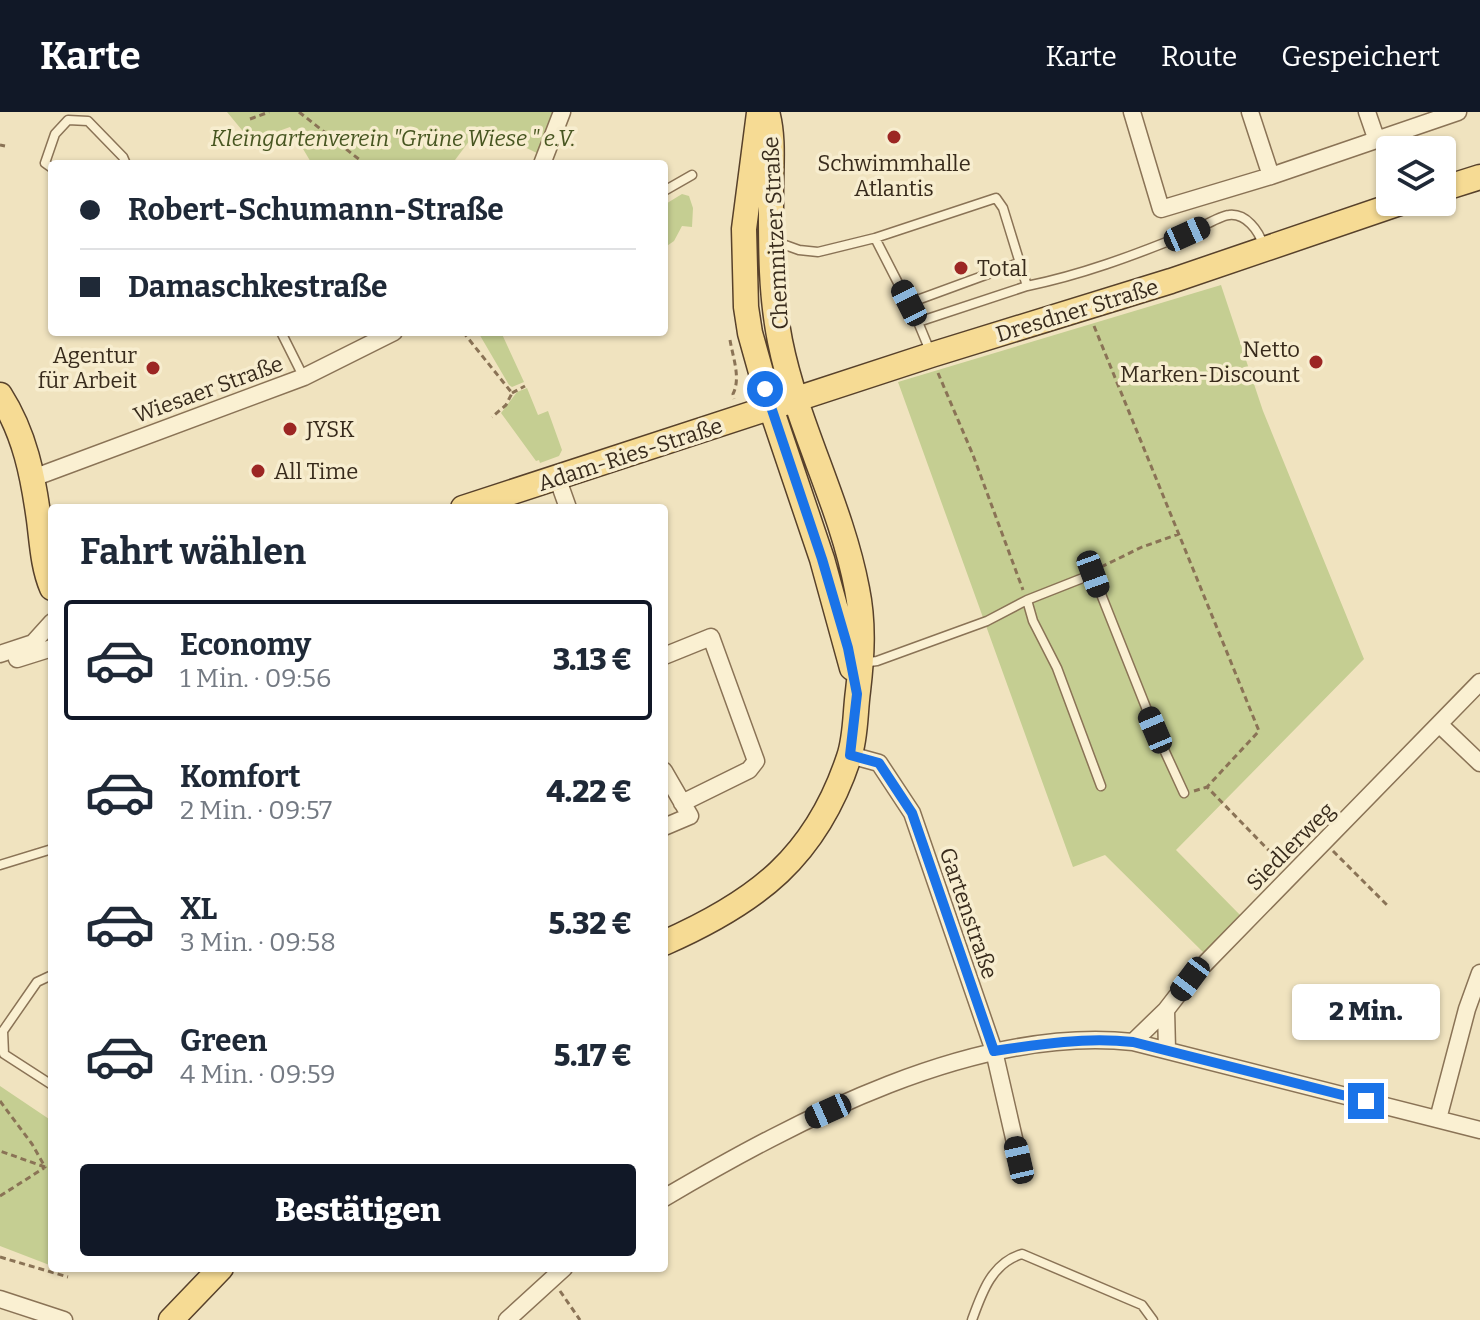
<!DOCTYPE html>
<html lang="de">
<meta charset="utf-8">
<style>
:root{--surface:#fff;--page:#f6f6f7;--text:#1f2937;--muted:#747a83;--line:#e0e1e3;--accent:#111827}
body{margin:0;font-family:Bitter,serif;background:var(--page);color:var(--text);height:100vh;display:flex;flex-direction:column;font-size:30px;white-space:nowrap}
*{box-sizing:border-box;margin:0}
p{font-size:26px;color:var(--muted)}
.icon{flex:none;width:44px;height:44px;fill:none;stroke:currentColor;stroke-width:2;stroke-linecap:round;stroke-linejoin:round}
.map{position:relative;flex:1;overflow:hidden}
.side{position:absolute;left:48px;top:392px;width:620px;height:768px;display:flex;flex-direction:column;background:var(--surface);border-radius:8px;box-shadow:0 2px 6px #0004}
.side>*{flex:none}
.banner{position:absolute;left:48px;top:48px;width:620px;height:176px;border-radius:8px;box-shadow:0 2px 6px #0004;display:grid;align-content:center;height:176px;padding:0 32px;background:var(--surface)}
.controls{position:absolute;left:1376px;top:24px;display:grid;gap:16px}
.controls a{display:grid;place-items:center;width:80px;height:80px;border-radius:8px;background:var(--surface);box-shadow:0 2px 6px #0004;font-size:40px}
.end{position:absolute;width:36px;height:36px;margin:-18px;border:10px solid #1a73e8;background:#fff;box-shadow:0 0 0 4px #fff}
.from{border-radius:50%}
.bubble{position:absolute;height:56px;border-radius:8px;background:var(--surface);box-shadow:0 2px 6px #0004;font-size:26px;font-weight:800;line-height:56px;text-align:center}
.car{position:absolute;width:24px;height:48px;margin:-24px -12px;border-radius:10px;box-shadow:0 0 6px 2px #0007;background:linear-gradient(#222 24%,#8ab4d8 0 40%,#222 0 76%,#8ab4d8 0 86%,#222 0)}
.banner b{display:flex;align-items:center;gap:28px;height:76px;font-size:30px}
.banner b+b{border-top:2px solid var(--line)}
.banner i{width:20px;height:20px;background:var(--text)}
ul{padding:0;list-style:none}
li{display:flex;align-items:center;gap:24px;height:120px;margin:0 16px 12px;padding:0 16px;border:4px solid transparent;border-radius:8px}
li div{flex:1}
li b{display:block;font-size:30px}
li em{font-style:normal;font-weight:800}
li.on{border-color:var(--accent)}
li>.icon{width:72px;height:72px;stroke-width:1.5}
h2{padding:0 32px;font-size:36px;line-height:96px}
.action{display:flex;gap:16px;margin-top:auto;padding:16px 32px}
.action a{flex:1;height:92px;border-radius:8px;background:var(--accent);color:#fff;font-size:32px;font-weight:800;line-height:92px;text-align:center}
header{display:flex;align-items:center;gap:48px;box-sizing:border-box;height:112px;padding:0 40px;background:var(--accent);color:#fff}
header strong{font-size:38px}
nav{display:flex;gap:44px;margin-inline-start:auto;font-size:28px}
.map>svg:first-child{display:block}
.green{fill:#c5ce92}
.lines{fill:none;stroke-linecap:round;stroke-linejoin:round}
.service-casing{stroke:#8a7356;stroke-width:11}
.minor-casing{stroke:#8a7356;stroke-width:19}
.primary-casing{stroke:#57412b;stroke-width:27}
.path{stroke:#8a7356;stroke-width:3;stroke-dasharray:6 4;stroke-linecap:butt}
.service{stroke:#faf0d2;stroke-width:8}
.minor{stroke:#faf0d2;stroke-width:16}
.primary{stroke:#f6db94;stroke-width:24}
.route{stroke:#1a73e8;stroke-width:10}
.poi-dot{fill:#9c2623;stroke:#f7edcf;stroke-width:3}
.labels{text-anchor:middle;stroke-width:7;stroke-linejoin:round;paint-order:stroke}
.park-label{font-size:22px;font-style:italic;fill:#475621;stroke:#f7edcf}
.poi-label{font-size:22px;fill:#382b1c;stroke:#f7edcf;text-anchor:start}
.street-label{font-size:22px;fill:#382b1c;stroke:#f7edcf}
</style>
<header>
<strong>Karte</strong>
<nav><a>Karte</a><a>Route</a><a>Gespeichert</a></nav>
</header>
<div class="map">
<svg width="1480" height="1208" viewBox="0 0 1480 1208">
<rect width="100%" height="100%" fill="#f0e3bf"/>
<path class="green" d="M227,0H559L541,43L500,23L473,24L452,52H312L290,15L251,29Z
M682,82L689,84L693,96L692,115L682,114L674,129L664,136V93Z
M1221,173L1263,299L1364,547L1176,738L1242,805L1206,843L1105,743L1073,755L898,270Z
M478,220H501L524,270L512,275L509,273Z
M527,276L538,303L548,299L562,338L559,344L540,351L539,348L536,349L501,301L517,280Z
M0,974L52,1009V1154L0,1134Z"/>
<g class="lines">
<g class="service-casing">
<path id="service" d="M52,56L45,51L55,22L68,8L88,9L123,45L126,52
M664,79L692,63
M875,126L918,210L1027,174
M774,129L799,138L818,140L875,126L996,86L1003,96L1027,174C1081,163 1132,144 1184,123C1196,119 1218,104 1229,103C1246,101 1259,119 1263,133
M909,191L1021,150
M918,210L930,239
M281,220L303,264
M1027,488L1033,509L1057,556L1101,674
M862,551L877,549L987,509L1027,488L1093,462L1155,618L1184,681
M0,753L52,737
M52,863L37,870L3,919L4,942L52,973
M972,1208C982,1180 992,1151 1022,1142L1142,1193L1153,1208"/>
</g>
<g class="minor-casing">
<path id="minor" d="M1132,0L1161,97L1271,64L1458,0
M1250,0L1271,64
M1367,0L1376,26
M542,52L562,0
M557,365L568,396
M33,366L304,265L394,220
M0,542L33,531L52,510
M664,544L711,525L756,649L749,658L682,691
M17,547L52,536
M1439,612L1480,651
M850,643L879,651L912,701L994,939L1019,1048
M664,659L690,704L664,715
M1166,898L1167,937
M1133,930L1166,898L1190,867L1480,570
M1438,1007L1467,897L1480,861
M664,1086C797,1008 975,913 1133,930L1480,1018
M0,1187L64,1208
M507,1208L564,1156"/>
</g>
<g class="primary-casing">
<path id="primary" d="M759,1L744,117L746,195L750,221L771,296L822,447L852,556
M1442,77L1480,65
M0,283C25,322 33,364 39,408C42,431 43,455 52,476
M463,396L931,243L1171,169L1403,90
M664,831C757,790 816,745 849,645C856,625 855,601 858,579C862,545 864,511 857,477C841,392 797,314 780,229C770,179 771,128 771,78C771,53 774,25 767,0
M171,1208L221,1156"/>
</g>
<path class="path" d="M299,0L365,52
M250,7L269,0
M0,33L5,34
M1094,214L1259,619L1207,675
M463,220L512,281L506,293L492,305
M730,228C733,246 741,266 733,282L734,287
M938,261L973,343L1023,478
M512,281L525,274
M1101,455L1142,435L1179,422
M1194,679L1207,675L1282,752
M1333,739L1388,794
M0,989L32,1032L45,1055L0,1039
M0,1084L44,1056
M0,1145L68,1165
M560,1179L580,1208"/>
<use href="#service" class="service"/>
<use href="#minor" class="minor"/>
<use href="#primary" class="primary"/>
</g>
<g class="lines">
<path class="route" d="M765,277L822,447L848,536L857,582L850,643L879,651L912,701L994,939C1040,932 1085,925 1133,930L1366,989"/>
</g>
<g class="poi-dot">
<circle cx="894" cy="25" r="8"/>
<circle cx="961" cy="156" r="8"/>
<circle cx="1316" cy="250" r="8"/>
<circle cx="153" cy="256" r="8"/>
<circle cx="290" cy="317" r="8"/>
<circle cx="258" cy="359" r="8"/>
</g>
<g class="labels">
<g class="park-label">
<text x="393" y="34">Kleingartenverein "Grüne Wiese " e.V.</text>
</g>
<g class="poi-label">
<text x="894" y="59" text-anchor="middle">Schwimmhalle<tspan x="894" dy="25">Atlantis</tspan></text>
<text x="977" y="164">Total</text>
<text x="1300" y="245" text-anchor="end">Netto<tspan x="1300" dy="25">Marken-Discount</tspan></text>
<text x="137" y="251" text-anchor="end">Agentur<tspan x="137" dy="25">für Arbeit</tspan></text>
<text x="306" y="325">JYSK</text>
<text x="274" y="367">All Time</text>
</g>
<g class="street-label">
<text transform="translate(775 121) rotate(-93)" y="8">Chemnitzer Straße</text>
<text transform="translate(1077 198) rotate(-17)" y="8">Dresdner Straße</text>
<text transform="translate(208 277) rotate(-20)" y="8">Wiesaer Straße</text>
<text transform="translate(630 342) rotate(-18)" y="8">Adam-Ries-Straße</text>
<text transform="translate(1290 734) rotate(-45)" y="8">Siedlerweg</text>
<text transform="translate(969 801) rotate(71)" y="8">Gartenstraße</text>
</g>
</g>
</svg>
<div class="controls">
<a><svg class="icon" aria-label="layers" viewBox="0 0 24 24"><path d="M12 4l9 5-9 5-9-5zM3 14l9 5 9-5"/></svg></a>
</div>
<i class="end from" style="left:765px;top:277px"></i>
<i class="end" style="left:1366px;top:989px"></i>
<div class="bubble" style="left:1292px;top:872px;width:148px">2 Min.</div>
<i class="car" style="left:1187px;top:122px;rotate:66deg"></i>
<i class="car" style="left:909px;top:191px;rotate:333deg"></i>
<i class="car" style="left:1093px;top:462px;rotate:160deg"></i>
<i class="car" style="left:1155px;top:618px;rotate:337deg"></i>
<i class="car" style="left:1190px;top:867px;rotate:217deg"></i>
<i class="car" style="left:828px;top:999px;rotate:246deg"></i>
<i class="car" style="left:1019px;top:1048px;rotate:347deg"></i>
<div class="banner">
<b><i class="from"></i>Robert-Schumann-Straße</b>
<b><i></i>Damaschkestraße</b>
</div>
<section class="side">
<h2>Fahrt wählen</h2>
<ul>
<li class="on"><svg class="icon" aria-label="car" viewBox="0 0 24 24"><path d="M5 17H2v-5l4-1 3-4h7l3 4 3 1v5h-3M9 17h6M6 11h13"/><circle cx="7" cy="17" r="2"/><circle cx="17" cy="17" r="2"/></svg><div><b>Economy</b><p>1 Min. · 09:56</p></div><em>3.13 €</em></li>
<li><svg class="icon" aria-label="car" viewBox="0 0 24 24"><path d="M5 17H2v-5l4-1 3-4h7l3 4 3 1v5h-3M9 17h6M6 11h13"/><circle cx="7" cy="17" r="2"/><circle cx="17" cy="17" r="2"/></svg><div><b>Komfort</b><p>2 Min. · 09:57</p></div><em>4.22 €</em></li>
<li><svg class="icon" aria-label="car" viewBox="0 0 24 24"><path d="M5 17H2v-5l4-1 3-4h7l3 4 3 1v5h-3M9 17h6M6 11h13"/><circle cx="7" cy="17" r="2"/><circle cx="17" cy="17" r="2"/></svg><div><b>XL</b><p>3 Min. · 09:58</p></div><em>5.32 €</em></li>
<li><svg class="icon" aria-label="car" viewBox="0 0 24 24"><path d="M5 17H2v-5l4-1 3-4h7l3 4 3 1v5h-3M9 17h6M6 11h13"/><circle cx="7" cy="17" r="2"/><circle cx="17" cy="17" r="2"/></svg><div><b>Green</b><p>4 Min. · 09:59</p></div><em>5.17 €</em></li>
</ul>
<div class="action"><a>Bestätigen</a></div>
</section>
</div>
